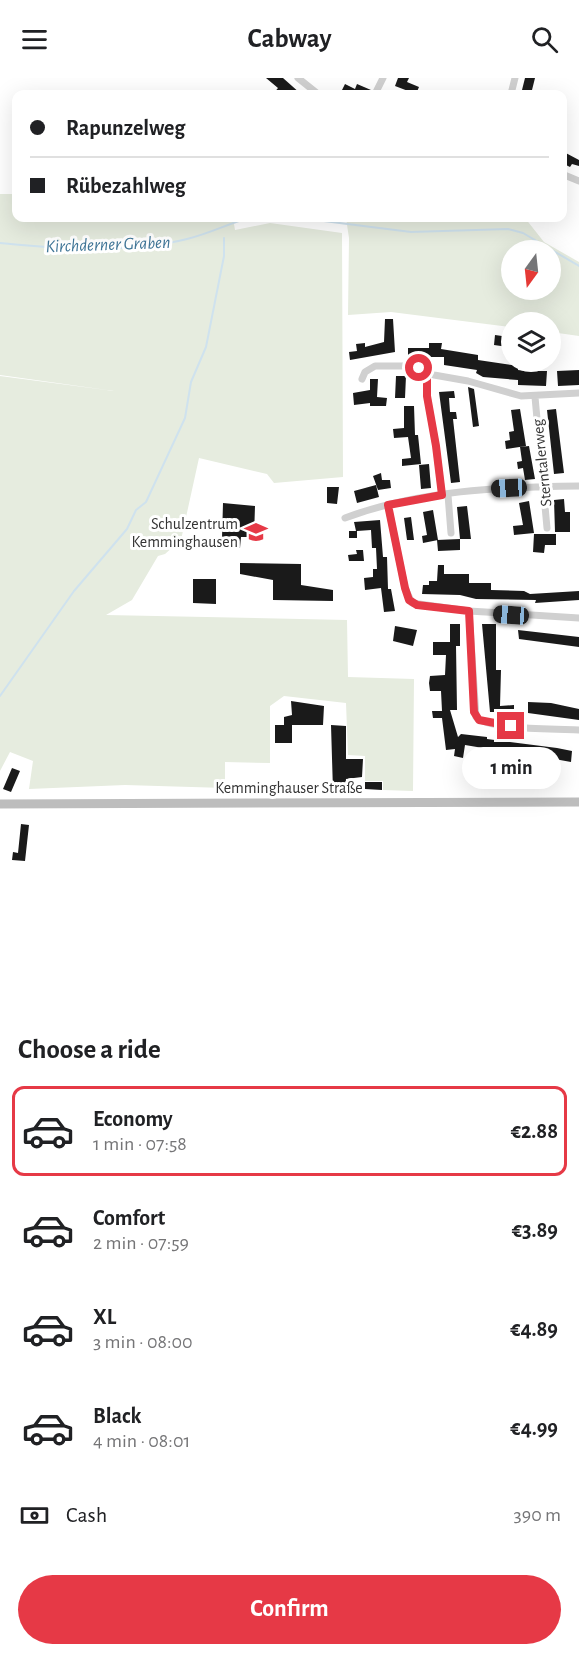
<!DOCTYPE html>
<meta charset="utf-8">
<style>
:root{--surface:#fff;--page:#f6f6f6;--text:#202124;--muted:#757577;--line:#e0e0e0;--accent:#e63946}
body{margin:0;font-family:"Alegreya Sans",sans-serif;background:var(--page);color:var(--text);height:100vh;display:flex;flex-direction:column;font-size:22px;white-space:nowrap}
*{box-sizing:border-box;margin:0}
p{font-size:20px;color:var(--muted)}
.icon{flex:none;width:33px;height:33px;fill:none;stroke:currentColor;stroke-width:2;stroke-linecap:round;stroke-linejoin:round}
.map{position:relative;height:936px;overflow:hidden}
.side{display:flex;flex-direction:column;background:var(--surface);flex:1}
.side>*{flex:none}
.hud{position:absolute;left:12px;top:12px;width:555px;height:132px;border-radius:12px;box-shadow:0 6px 24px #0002;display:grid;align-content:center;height:132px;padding:0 18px;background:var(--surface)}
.needle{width:39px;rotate:195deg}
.buttons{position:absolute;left:501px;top:162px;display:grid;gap:12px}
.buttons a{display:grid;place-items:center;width:60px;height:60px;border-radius:50%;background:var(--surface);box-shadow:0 6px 24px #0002;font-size:30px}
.end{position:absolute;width:27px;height:27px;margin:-14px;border:8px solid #e63946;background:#fff;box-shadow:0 0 0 3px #fff}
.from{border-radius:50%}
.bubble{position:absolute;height:42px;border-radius:21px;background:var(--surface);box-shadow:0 6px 24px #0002;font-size:20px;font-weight:600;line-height:42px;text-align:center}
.car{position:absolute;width:18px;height:36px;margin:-18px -9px;border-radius:8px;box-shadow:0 0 4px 2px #0007;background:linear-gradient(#222 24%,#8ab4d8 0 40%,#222 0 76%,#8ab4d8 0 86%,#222 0)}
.hud b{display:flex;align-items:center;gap:21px;height:57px;font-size:22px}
.hud b+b{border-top:2px solid var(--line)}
.hud i{width:15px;height:15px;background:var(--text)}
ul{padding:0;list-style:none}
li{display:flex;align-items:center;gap:18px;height:90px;margin:0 12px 9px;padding:0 6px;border:3px solid transparent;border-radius:12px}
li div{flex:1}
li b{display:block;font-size:22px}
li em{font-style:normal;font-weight:600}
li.selected{border-color:var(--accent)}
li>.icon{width:54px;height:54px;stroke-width:1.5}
h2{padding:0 18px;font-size:27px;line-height:72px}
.pay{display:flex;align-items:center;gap:15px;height:66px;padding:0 18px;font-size:22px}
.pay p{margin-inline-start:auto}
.primary-button{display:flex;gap:12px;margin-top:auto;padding:12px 18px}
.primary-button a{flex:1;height:69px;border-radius:36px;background:var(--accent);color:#fff;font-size:24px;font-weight:600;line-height:69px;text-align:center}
header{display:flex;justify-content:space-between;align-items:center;height:78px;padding:0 18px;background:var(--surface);font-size:27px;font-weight:600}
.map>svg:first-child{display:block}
.green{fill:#e6ecdf;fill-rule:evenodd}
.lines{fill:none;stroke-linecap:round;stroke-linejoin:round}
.stream{stroke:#cfe2ee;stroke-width:2}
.building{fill:#1a1a1a}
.street{stroke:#d0d0d0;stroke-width:7}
.secondary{stroke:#bdbdbd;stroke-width:9}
.route{stroke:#e63946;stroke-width:8}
.labels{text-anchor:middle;stroke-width:6;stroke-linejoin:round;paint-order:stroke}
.street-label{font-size:16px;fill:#333;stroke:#fff}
.poi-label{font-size:16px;fill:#333;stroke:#fff;text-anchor:end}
.water-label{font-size:18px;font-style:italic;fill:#3f7597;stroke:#fff}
</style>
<header><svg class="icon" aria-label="menu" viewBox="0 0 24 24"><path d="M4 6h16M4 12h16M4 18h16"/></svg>Cabway<svg class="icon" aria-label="search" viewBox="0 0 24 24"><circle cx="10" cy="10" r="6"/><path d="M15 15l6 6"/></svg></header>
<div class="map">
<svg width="579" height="936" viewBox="0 0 579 936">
<rect width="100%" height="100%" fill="#fff"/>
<path class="green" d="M0,116H16V140H233L235,152L270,145L342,155L343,399L274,405L267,396L199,380L181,462L165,476L158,478L132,522L106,537L347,542L348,599L414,601L413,713L383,712V703H365V678L348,677L346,625L284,618L270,628V685L225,684V710L125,707L29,711L33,683L10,674L0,693V298L114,313L0,297Z
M346,140H525L544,164L579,184V258L551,254L550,244H512L511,249L391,234L348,237L349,160ZM512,172H550V212H512Z"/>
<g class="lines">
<path class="stream" d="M300,140L411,154L508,151L523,155L579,188
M0,165C57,171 132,175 187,161C208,156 228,146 248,140
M0,618L74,513L127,451L136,432L146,424L185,340L191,304L206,269L224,178V160"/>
</g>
<path class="building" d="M266,0H283L301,16H273L278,10Z
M398,0H409L407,4L419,9L416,16L395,8Z
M525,0H535L531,16H521Z
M345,6L355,11L357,6L371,12L369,16H340Z
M562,73L579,82V88L572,86L570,89L562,85Z
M385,241H393L395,274L350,282L349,274L357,273L356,266L365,265V269L384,264Z
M495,257L509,259L508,269L494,267Z
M429,265H442L441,271L478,277V282L518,288V292L525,293H547L546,308L518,307V302L483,299L476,295L477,292L444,287V279H408V270H429Z
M579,292V307L558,308L557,293Z
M396,298H406L405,320H395Z
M370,301H378L377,319L387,320L386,328H370V325L354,327L353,315L370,312Z
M468,309L474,311L479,348L473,349Z
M454,313L455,320H449L450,334H456L457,341H453L460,404L451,405L439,314Z
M404,328H414L415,357H418L421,386L402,388V381L411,380L408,359L394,360L393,351L404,350Z
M520,331L526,368L506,371L505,363L510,362L509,354L514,353L511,332Z
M556,331L564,395L554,396L547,332Z
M529,368L535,401L525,402L523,390L518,391L517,384L522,383L520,369Z
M429,386L431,410L421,411L419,387Z
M381,395L382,402H390L391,410L378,412L373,398Z
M376,407L379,419L357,425L354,413Z
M327,409H339L337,426L327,425Z
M564,421L565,434H570V454H555L554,422Z
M529,423L534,455L514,457L513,448L523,447L519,425Z
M223,425L255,428L254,459H241L240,470L213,469V460H222Z
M467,428L471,461H460L457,429Z
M433,432L438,462L423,465L422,458L427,457L423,434Z
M411,439L414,462H407L404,440Z
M380,442L383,479H387L388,511H391L395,533L384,534L381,510L365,512L364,500L373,499V491H377L376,470H372L371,452L357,453V460H349V453H356L354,444Z
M534,456H556V467H545L544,475L533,474Z
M460,461V472L438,473L437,462Z
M356,472H363L364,483H349L348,477L357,476Z
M240,485L301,486V507L333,512V523L273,522V502L240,496Z
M438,487H444V496H469V505H491V512L524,513L530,516L579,513V522L535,525L536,522L476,521L460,517L422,516L423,507H429V503H437Z
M193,501H216V526L193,525Z
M450,546H460V568H456L457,632H450L458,659L461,656L487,659V661L557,670L572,673L571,684L527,676L525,690L517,689L519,676L465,667L463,680L454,678L455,671L446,672L442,640H433L432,633H442L441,613H430L429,605L430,598L445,597L446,577H433V564H450Z
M482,546H496V592H501L500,628L514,627V634H490Z
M395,548L417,552L413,568L393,563Z
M518,552L579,559V569L519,561Z
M291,623L324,628L323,647H292V665H275V647H284V639L292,637Z
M528,624L551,625L579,631V642L528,635Z
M331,647L346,648V681H363L362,699L346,701L345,713H333Z
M12,690L20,693L11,714L3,711Z
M365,704H382V712L365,711Z
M21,746L29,747L25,783L12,782L13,774L18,775Z"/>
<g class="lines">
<path class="street" d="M298,0L318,16
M375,16L383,0
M511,16L515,0
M562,96L579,103
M427,295V318L436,368L442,417
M362,301L365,294L375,288H411L434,297L468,303L521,318L579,315
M535,319L547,450
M448,417L451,455
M388,427L405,510L412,525L469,533L579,540
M345,440C419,412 501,409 579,408
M469,533L476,639C489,652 559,651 579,652"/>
<path class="secondary" d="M0,726L579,724"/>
</g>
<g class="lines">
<path class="route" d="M419,290L427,295V318L436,368L442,417L388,427L405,510L409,522L417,527L469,533L474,634L479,642L511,648"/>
</g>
<defs>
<g id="school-bare" transform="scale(1.8)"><path d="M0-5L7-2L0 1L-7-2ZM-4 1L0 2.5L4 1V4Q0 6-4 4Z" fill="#e63946" stroke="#fff" stroke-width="2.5" paint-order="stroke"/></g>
</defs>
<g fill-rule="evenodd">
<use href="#school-bare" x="256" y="454"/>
</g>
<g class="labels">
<g class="street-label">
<text transform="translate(541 385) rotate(-96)" y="6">Sterntalerweg</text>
<text x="289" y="715">Kemminghauser Straße</text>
</g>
<g class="poi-label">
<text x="238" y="451">Schulzentrum<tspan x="238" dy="18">Kemminghausen</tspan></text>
</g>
<g class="water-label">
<text transform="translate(108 166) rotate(-2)" y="6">Kirchderner Graben</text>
</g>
</g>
</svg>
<div class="buttons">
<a><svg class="needle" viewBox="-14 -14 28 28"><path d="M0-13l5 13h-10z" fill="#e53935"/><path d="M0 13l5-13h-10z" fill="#757577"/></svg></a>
<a><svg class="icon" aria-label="layers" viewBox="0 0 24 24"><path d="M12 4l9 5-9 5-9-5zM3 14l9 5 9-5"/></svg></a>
</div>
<i class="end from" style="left:419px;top:290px"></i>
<i class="end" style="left:511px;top:648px"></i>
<div class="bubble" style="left:462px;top:669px;width:99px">1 min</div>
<i class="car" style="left:509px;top:410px;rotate:267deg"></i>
<i class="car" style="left:511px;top:537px;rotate:274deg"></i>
<div class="hud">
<b><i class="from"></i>Rapunzelweg</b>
<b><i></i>Rübezahlweg</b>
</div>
</div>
<section class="side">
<h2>Choose a ride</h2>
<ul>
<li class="selected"><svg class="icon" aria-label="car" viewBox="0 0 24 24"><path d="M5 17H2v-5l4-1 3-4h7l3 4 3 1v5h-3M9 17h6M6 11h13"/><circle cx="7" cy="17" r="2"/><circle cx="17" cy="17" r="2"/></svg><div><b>Economy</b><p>1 min · 07:58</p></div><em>€2.88</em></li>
<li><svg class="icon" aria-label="car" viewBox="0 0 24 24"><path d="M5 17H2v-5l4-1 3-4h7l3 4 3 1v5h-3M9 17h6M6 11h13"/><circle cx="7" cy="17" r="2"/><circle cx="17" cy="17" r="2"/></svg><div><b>Comfort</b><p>2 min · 07:59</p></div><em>€3.89</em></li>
<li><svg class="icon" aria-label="car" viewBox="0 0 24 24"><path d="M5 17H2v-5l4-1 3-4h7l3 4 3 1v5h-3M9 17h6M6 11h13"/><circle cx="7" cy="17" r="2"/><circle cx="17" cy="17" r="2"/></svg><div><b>XL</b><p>3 min · 08:00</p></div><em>€4.89</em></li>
<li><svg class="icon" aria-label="car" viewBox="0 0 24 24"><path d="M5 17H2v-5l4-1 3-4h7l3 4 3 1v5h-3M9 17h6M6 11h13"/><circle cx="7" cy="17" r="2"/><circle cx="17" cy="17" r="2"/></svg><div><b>Black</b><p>4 min · 08:01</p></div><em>€4.99</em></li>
</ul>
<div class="pay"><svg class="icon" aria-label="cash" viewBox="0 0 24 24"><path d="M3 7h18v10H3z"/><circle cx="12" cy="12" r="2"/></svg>Cash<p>390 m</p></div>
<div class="primary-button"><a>Confirm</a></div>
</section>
